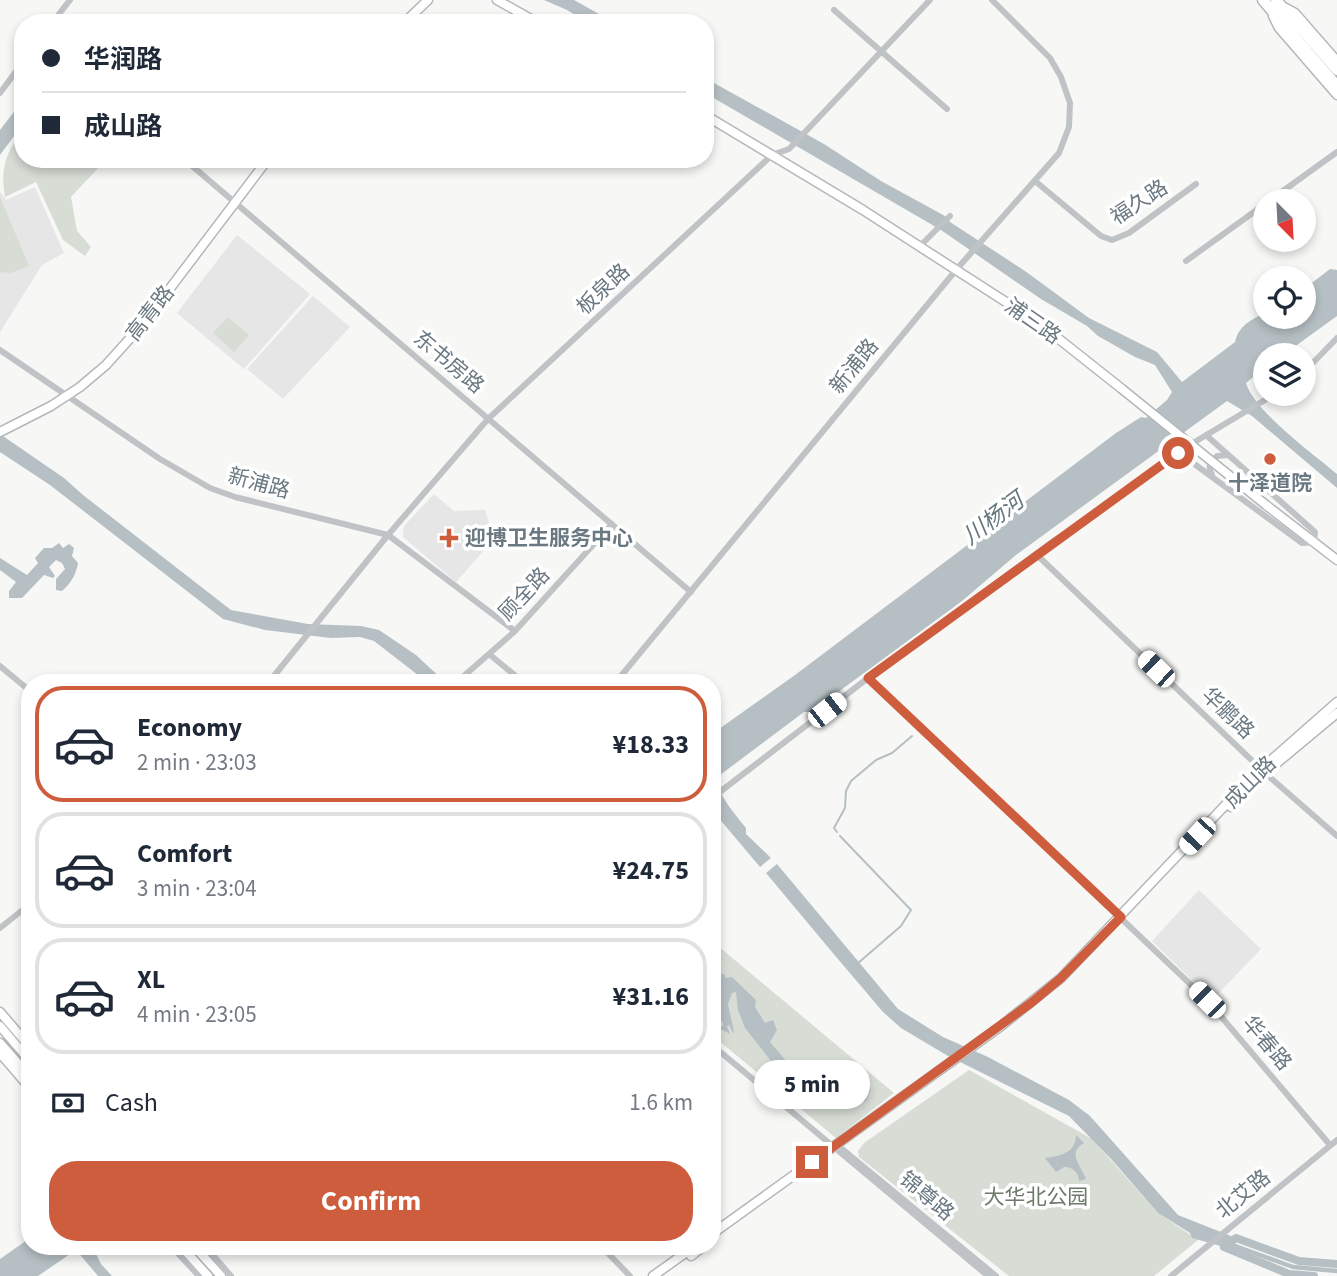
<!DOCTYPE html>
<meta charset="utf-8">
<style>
:root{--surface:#fff;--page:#f6f6f7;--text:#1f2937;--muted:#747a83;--line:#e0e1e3;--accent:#ce5d3e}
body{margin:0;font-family:"Source Sans 3","Noto Sans SC",sans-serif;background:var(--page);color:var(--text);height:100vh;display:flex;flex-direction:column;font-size:26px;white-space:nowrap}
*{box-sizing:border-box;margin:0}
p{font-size:23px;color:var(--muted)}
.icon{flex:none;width:38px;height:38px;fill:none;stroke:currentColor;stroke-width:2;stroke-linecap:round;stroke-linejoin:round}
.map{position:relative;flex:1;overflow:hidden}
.drawer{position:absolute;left:21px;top:674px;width:700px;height:581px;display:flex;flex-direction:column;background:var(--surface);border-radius:28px;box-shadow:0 4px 10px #0003}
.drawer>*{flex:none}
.guide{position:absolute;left:14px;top:14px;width:700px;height:154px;border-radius:28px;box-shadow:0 4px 10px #0003;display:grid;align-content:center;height:154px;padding:0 28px;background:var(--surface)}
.needle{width:46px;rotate:156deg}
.tools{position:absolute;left:1253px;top:189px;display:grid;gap:14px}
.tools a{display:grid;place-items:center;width:63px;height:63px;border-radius:50%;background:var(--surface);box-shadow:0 4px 10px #0003;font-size:35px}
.end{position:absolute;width:32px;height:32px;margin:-16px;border:9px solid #ce5d3e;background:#fff;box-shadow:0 0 0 4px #fff}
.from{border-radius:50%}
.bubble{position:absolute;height:49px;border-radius:24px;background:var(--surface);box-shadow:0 4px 10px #0003;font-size:23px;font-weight:700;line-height:49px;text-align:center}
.car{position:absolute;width:21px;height:42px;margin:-21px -10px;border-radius:9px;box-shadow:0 0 5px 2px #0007;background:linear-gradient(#fff 24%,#345 0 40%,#fff 0 76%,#345 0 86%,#fff 0)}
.guide b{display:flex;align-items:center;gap:24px;height:66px;font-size:26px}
.guide b+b{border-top:2px solid var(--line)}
.guide i{width:18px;height:18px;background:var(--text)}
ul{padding:12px 0 0;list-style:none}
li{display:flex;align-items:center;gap:21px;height:116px;margin:0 14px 10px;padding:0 14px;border:4px solid var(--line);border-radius:28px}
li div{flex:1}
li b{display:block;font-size:26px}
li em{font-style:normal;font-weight:700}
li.current{border-color:var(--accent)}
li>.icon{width:63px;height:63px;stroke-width:1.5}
.pay{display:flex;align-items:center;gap:18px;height:77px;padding:0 28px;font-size:26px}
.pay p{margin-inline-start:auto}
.button{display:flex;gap:14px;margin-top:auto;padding:14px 28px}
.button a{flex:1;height:80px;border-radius:28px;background:var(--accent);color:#fff;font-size:28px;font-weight:700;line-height:80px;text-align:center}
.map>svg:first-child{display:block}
.built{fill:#e5e6e5}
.green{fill:#d7dcd5}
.water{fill:#b6c0c4}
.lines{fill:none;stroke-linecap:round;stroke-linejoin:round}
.stream{stroke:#b6c0c4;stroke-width:2}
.canal{stroke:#b6c0c4;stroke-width:4.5}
.river{stroke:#b6c0c4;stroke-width:8}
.major-casing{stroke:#b3b7ba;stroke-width:11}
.highway-casing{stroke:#b3b6b9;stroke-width:13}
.minor{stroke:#bfc3c6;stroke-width:6}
.major{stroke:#fff;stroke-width:8}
.highway{stroke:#fff;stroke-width:10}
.major-bridge-casing{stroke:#b3b7ba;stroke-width:11;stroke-linecap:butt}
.major-bridge{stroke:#fff;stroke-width:8}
.route{stroke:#ce5d3e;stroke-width:9}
.poi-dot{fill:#ce5d3e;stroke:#fff;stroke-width:2.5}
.labels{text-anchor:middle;stroke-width:7;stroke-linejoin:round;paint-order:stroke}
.street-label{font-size:21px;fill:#6a7882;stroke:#fff}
.poi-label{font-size:21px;font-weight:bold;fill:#6a7882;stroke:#fff}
.park-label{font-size:21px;fill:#6c7a68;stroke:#fff}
.water-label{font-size:23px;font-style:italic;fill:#66777e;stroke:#fff}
</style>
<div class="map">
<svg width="1337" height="1276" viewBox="0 0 1337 1276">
<rect width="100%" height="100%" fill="#f7f7f5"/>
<path class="built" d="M35,187L64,253L42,265L0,332V192L6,200Z
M237,235L310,294L244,369L177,313Z
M313,296L350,327L283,399L247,369Z
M434,494L454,511L485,510L494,539L456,582L403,537L404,526Z
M1199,890L1261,949L1212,1000L1152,941Z"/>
<path class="green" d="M23,130V159H98L99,167L71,197L77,231L91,247L85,256L63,240L36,182L5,197C0,169 6,151 23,130Z
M0,197L29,266L11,273L0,272Z
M228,317L249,335L234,352L213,333Z
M712,941L894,1093L836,1138L712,1035Z
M969,1070L1092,1139L1158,1213L1198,1240L1154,1276H1009L859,1157L858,1151L864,1143Z"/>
<path class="water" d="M544,0H574L615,23H588L567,10Z
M705,78L824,144L881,181L945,216L950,222L1025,271L1089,318L1157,352L1182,382L1235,342C1239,325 1251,320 1265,313V317H1304V289L1330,269L1337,270V316L1283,355H1265V367L1246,383C1254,411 1313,454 1337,474V488L1252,416L1227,401L1016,555L962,601L811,712H804L716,778C716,792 737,817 746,828V834L771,858L760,867L712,810V734L795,675L1116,433L1141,417L1146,418L1167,400L1172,392L1155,365L1135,357L1098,336L1087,326L1041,299L941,230L717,100L705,92Z
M23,100V124L0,155V130Z
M0,434L64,478L83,495L231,610L308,624L361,626L379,630L416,655L445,682H427L374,641L360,637L331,638L265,630L223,619L50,485L0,452Z
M59,543L63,548L69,544L74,548L72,556L78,563C76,575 71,583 62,591L56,590V579L65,569L62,563L56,560L49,567L55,576L53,578L44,575L22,598H9V591L16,582L0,570V558L27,575L38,563L35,558L44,548H52Z
M777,864L898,1009L943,1037L988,1057L1069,1100L1090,1116L1178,1215L1236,1238L1224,1247L1192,1238L1190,1233L1158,1213L1112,1160L1069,1116L948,1056L901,1028L883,1012L832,952L766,873Z
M714,970L725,975V978L732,977L756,1000L755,1007L765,1023L773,1020L777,1030L770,1042L789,1064L840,1090L842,1086H852L854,1091V1080L858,1078H865L871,1090L866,1101L856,1103L797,1073L794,1075L795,1080H792L786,1072L772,1066L771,1061L745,1028L738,1010L736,992L732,993L728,1004L734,1032L733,1033L729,1025L727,1026L730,1034L719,1028L723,1026V1022L719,1021L712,985Z
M1076,1135L1084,1143C1067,1153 1080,1164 1086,1179L1079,1181C1079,1173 1072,1166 1064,1167L1056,1172L1045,1158C1060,1156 1076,1153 1076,1135Z
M30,1238V1246H92L101,1264L112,1276H98L76,1250L38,1276H0V1259Z"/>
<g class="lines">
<path class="stream" d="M837,832L834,828L845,808L846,791L851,781L876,760L892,753L912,736
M840,836L911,910L901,926L857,964"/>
<path class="canal" d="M1224,1242L1293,1267L1337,1271"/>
<path class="river" d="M1314,1276L1289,1274L1224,1247L1236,1238L1299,1261L1337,1264"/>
<g class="major-casing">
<path id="major" d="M497,0L538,23
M1286,8L1295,13L1337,61
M1273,16L1279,28L1337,95
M404,23L428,0
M705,115L863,210L1040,324L1122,389
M0,432L51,406L80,387L106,365L143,324L268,159
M1266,505L1337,560
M1231,807L1265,773L1337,713
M0,1012L30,1047
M0,1026L30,1061
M0,1043L30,1077
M0,1053L30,1088
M712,1234L1001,1026L1061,978L1252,777L1337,702
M181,1246L208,1276
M194,1246L221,1276
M691,1256L704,1246
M653,1276L695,1246"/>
</g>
<g class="highway-casing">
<path id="highway" d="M1263,0L1337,86
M1276,0L1337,70"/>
</g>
<path class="minor" d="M834,10L947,109
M52,23L70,0
M0,93L23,62
M184,159L691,592
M1035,181L1101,236L1112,240L1129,233L1196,184
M1269,201L1337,152
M920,246L950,216
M1186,261L1265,204
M0,350L160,459L210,488L235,497L388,535L515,631
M1304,372L1337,338
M1178,452L1302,543L1314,542L1315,532L1206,435
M1212,475C1207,466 1210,463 1217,456L1228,455
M1036,554L1265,773L1337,836
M489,654L523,682
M0,666L30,691
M868,678L1207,1000L1330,1145
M269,682L388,535L488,419L772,155L789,149L930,0
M457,682L515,631L612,524
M616,682L956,270L1059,153L1069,127L1070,103L1061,77L1050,58L992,0
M712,798L868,678L1055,540L1082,524L1178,452L1275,394
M0,928L30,904
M712,1045L988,1276
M835,1146L841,1148L996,1276
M171,1246L199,1276
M205,1246L231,1276
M601,1246L630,1276
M1171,1276L1337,1140"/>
<use href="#major" class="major"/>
<use href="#highway" class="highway"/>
<g class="major-bridge-casing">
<path id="major-bridge" d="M1122,389L1266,505"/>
</g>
<use href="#major-bridge" class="major-bridge"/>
</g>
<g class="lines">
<path class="route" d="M812,1162L1031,1003L1061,978L1121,917L868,678L1178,453"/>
</g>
<g class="poi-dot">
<circle cx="1270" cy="459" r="7"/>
<path d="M445.5 527.5h7v7h7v7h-7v7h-7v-7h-7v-7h7z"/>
</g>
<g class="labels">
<g class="street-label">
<text transform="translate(1139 202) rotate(-33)" y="7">福久路</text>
<text transform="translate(603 289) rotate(-43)" y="7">板泉路</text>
<text transform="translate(150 313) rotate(-52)" y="7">高青路</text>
<text transform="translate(1033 321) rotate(35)" y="7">浦三路</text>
<text transform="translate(449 362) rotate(40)" y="7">东书房路</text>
<text transform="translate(854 366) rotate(-51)" y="7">新浦路</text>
<text transform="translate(259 483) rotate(15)" y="7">新浦路</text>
<text transform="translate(524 594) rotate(-47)" y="7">顾全路</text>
<text transform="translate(1228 713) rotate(44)" y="7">华鹏路</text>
<text transform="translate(1250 782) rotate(-45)" y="7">成山路</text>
<text transform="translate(1267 1043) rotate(50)" y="7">华春路</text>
<text transform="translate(1243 1194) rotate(-39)" y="7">北艾路</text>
<text transform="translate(927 1196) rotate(40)" y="7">锦尊路</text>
</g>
<g class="poi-label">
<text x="1270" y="490">十泽道院</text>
<text x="465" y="545" text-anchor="start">迎博卫生服务中心</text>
</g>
<g class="park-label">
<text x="1036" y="1204">大华北公园</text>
</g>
<g class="water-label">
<text transform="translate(993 518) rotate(-37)" y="8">川杨河</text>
</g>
</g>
</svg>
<div class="tools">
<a><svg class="needle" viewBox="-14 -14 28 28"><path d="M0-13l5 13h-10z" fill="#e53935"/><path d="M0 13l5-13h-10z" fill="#747a83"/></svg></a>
<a><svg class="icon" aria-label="locate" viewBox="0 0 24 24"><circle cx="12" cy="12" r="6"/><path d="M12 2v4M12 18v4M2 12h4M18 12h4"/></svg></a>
<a><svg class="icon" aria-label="layers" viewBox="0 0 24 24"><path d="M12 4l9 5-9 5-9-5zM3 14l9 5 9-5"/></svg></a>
</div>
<i class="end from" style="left:1178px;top:453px"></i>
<i class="end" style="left:812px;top:1162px"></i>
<div class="bubble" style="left:754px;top:1060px;width:116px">5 min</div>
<i class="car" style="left:1156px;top:669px;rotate:314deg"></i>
<i class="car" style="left:827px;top:710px;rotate:52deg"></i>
<i class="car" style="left:1197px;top:836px;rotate:223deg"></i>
<i class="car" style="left:1207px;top:1000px;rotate:315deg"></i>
<div class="guide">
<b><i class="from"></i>华润路</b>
<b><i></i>成山路</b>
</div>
<section class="drawer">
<ul>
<li class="current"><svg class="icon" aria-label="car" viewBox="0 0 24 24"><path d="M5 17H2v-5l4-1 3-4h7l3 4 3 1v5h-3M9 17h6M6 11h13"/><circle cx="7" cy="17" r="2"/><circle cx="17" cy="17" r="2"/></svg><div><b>Economy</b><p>2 min · 23:03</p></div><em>¥18.33</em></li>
<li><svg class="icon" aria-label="car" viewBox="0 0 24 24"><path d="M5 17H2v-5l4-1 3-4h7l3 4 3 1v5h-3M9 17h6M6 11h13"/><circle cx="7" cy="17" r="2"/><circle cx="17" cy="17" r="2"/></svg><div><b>Comfort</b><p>3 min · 23:04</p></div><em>¥24.75</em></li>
<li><svg class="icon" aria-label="car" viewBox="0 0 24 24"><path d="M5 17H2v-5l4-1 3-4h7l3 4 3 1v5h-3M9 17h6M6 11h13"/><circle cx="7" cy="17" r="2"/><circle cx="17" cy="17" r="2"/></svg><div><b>XL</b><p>4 min · 23:05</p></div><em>¥31.16</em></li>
</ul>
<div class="pay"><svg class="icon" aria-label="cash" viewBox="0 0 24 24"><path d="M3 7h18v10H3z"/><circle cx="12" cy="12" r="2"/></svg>Cash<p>1.6 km</p></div>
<div class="button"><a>Confirm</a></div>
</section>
</div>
